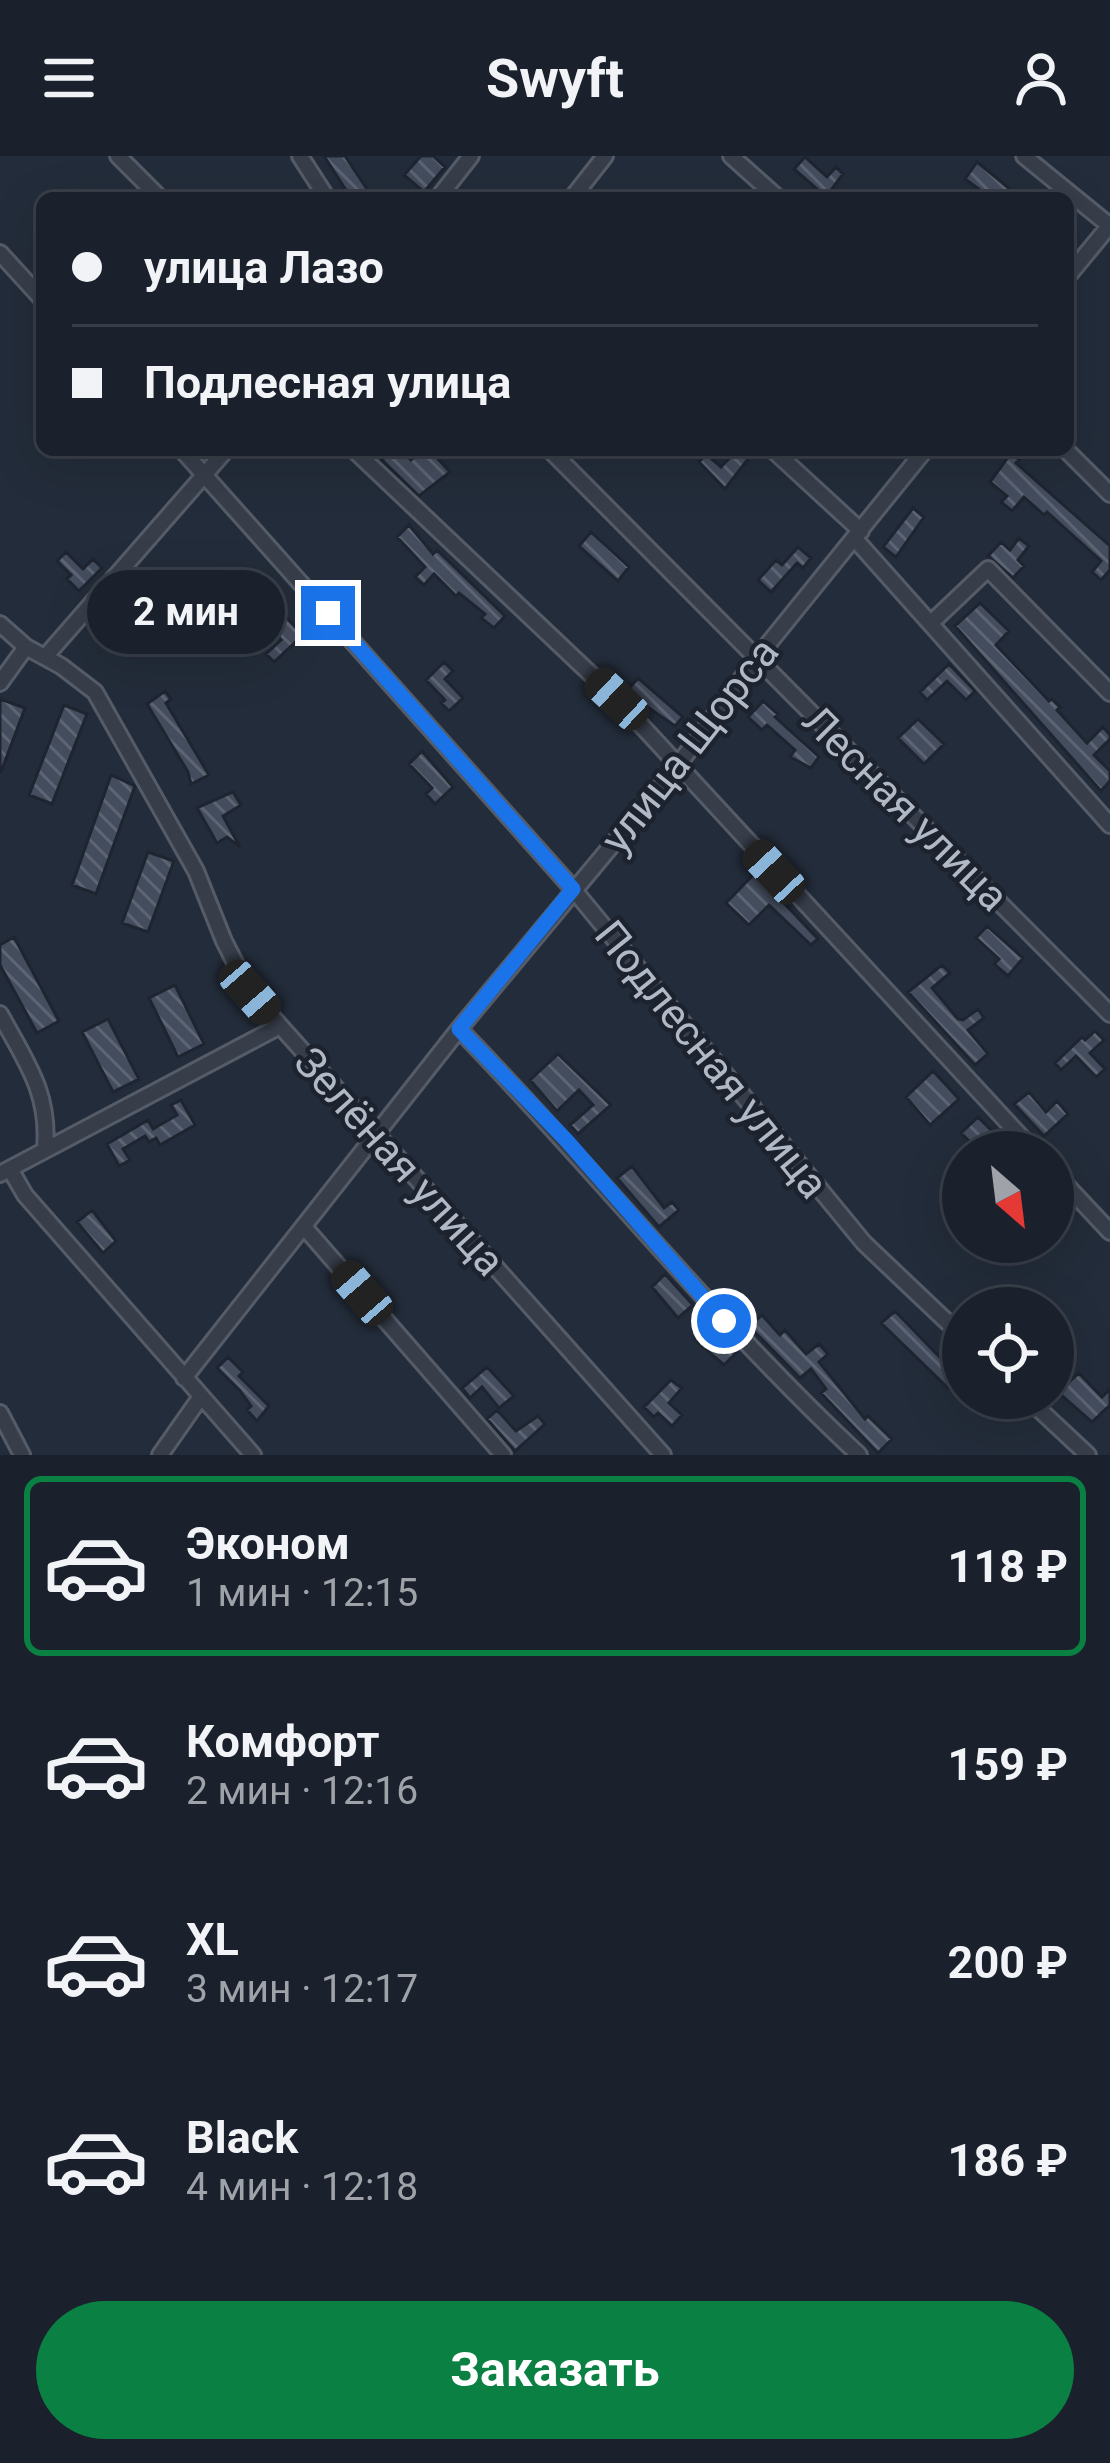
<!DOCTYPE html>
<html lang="ru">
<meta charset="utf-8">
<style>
:root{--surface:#1a212c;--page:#232934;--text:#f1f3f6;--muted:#9fa3a9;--line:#383e48;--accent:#0b8043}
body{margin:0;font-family:Roboto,sans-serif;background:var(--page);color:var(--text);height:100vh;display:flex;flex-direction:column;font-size:45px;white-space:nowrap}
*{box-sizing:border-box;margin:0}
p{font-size:39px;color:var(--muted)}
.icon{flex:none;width:66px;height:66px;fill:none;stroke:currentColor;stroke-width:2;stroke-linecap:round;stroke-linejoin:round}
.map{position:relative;height:1299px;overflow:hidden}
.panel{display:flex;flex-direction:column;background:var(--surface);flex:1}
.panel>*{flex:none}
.top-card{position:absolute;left:36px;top:36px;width:1038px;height:264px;border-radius:18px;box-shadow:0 12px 48px #0002,0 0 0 3px var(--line);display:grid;align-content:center;height:264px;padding:0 36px;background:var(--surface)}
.needle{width:78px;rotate:152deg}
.controls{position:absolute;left:942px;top:975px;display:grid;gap:24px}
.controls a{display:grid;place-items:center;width:132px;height:132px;border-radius:50%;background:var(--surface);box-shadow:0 12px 48px #0002,0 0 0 3px var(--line);font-size:60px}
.end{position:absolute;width:54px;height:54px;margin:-27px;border:15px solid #1a73e8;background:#fff;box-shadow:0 0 0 6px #fff}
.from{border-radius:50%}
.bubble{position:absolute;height:84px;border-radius:42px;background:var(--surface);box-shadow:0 12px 48px #0002,0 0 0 3px var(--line);font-size:39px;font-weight:700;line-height:84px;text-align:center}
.car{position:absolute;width:36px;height:72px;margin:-36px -18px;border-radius:15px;box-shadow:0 0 9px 3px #0007;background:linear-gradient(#222 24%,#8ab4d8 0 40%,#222 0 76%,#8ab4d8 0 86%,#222 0)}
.top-card b{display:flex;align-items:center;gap:42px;height:114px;font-size:45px}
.top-card b+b{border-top:3px solid var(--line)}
.top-card i{width:30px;height:30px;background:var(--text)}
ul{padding:21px 0 0;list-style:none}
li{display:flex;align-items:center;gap:36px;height:180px;margin:0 24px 18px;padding:0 12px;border:6px solid transparent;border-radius:18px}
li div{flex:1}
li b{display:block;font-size:45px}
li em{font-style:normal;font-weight:700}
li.current{border-color:var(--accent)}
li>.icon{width:108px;height:108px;stroke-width:1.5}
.primary-button{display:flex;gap:24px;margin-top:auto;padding:24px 36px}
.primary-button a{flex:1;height:138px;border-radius:72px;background:var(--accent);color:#fff;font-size:48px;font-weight:700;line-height:138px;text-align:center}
header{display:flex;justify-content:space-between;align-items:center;height:156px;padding:0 36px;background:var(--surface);font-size:54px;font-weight:700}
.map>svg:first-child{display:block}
.building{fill:url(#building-back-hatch);stroke:#1e2531;stroke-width:3}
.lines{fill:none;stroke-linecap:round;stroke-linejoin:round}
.minor-casing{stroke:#555c68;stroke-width:20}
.minor{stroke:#373e4a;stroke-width:14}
.route{stroke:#1a73e8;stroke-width:15}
.labels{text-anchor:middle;stroke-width:9;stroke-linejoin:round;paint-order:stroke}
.street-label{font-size:42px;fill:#b2b9c6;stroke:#1c232f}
</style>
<header><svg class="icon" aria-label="menu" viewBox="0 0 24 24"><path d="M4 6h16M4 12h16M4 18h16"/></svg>Swyft<svg class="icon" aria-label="person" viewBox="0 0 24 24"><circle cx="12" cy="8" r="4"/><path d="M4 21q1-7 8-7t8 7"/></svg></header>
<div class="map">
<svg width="1110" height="1299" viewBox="0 0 1110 1299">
<defs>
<pattern id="building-back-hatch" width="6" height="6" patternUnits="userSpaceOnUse" patternTransform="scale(3)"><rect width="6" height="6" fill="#444d5e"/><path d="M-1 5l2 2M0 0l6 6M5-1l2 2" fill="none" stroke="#5d6574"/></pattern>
</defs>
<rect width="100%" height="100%" fill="#232c3a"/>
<path class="building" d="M324,0H345L373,42H351Z
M421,0H433L445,11L424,36L404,19Z
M805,1L827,21L836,11L843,18L826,41L794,13Z
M977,6L1010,33L1003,42H991L965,23Z
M392,294H401L411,304L422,294H430L450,316L419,340L382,304Z
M737,294H755L725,333L699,306L706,298L721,311Z
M1011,297L1019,304L1016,307L1110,390V414L1101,424L1092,416L1101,405L1047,356L1044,359L1024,341L1012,355L1001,346L1007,340L990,326Z
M913,352L924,361L896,401L883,391Z
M409,369L433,398L437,394L505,460L494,472L481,462L485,458L459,437L456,440L434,418L424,429L415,421L425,411L397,381Z
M591,376L629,411L618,425L579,390Z
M1019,382L1029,390L1018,404L1024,410L1013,422L988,400L1001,386L1010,394Z
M798,391L811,402L803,412L797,407L771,436L758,424L776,404L782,409Z
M66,396L83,413L93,403L102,412L79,435L67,423L71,419L57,405Z
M980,447L1009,475L996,489L1049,545L1052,543L1060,551L1057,554L1087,587L1103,571L1110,579V583L1094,599L1110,615V625L1101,635L955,470Z
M284,459L303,479L274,506L266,498L281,484L270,472Z
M444,506L453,515L445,523L463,542L449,555L441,547L445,544L426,524Z
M949,508L975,535L966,544L947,525L927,544L920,536Z
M638,522L683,561L675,570L626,536Z
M165,535L171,543L166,547L209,619L191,628L188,616L147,548Z
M0,543L25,552L1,616H0Z
M763,545L778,558L775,561L819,601L811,612L790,601L795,594L767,569L762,574L748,561Z
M64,549L87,558L52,648L29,639Z
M918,563L944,588L924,608L898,582Z
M422,595L453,631L435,648L426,638L432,632L409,608Z
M111,619L135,630L96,738L72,729Z
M233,636L241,649L223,660L240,691L227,681L217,687L197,652Z
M148,696L174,705L148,776L122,767Z
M755,717L818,783L811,789L769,749L749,769L726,747Z
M987,770L1023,802L1008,820L994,808L999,803L976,782Z
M14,781L59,865L37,877L0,809V789Z
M942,809L950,817L932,832L958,863L963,864L978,853L984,862L968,874L988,898L975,909L908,836Z
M175,829L204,888L178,901L149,842Z
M108,863L139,923L113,936L82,876Z
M1095,875L1104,884L1090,897L1105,913L1096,921L1076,900L1061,914L1055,907L1082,881L1085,884Z
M558,898L611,949L578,978L570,969L593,949L579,934L557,955L530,924Z
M933,915L959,943L930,969L906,941Z
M1029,936L1046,956L1057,945L1068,958L1044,980L1014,948Z
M181,944L195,969L160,989L156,982L149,986L145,980L123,993L130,1004L119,1010L107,988L148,964L153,973L177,959L171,949Z
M978,961L992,975L1012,996H958L969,985L961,977Z
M632,1010L664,1052L672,1046L679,1054L659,1071L617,1022Z
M92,1054L116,1085L103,1097L77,1066Z
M665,1118L693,1149L678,1162L652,1131Z
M895,1155L958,1220L948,1232L881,1167Z
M762,1159L780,1179L785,1174L806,1198L819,1188L828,1198L819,1206L865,1263L868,1260L892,1283L878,1297L821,1237L826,1233L811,1213L800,1222L749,1170Z
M712,1166L737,1196L724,1209L694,1183Z
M228,1201L243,1216L239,1220L269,1250L257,1265L247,1254L251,1250L240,1235L217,1212Z
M487,1211L514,1240L499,1252L482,1231L470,1242L462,1232Z
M1079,1217L1102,1241L1110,1233V1249L1092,1266L1058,1236Z
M671,1224L682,1232L669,1247L682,1259L672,1270L658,1257L654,1261L644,1251Z
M497,1254L516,1275L538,1260L545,1268L515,1295L487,1263Z"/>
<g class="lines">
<g class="minor-casing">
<path id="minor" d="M118,0L160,42
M300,0L327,42
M731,0L778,42
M1024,0L1110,70
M438,42L471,0
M572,42L605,0
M0,97L42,143
M1068,120L1110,69
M182,294L573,733L864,1087L963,1181
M354,294L617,543L1035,996
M550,294L1110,858
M773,294L861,375
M1066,294L1110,338
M854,382L1110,669
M931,467L988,413L1110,537
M0,468L26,491L61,510L95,536L196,715L224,785L250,836L663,1299
M45,501L226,294
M0,527L26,491
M0,858C26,906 50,937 45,993
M459,873C595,1013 716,1166 859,1299
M10,1013L25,1039L253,1299
M1053,1015L1110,1076
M0,1018L280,870
M305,1072L503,1299
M184,1222L459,873L676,612L756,503L925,294
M1027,1242L1088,1299
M0,1257L22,1299
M160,1299L200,1242"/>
</g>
<use href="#minor" class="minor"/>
</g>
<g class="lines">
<path class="route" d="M328,457L573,733L459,873L567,985L724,1165"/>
</g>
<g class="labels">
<g class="street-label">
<text transform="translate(689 589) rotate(-52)" y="15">улица Щорса</text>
<text transform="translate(906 652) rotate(45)" y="15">Лесная улица</text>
<text transform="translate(712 903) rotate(51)" y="15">Подлесная улица</text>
<text transform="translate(400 1005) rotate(48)" y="15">Зелёная улица</text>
</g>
</g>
</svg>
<div class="controls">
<a><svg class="needle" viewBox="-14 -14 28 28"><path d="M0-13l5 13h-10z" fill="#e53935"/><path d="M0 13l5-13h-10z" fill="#9fa3a9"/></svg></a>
<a><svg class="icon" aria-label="locate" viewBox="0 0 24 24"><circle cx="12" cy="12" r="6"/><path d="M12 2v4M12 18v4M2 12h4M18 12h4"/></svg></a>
</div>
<i class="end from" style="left:724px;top:1165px"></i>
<i class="end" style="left:328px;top:457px"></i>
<div class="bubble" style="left:87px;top:414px;width:198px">2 мин</div>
<i class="car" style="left:617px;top:543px;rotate:313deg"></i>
<i class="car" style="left:774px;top:716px;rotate:317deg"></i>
<i class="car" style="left:250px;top:836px;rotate:139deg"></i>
<i class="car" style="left:362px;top:1137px;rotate:319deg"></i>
<div class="top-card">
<b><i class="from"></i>улица Лазо</b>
<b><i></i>Подлесная улица</b>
</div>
</div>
<section class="panel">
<ul>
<li class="current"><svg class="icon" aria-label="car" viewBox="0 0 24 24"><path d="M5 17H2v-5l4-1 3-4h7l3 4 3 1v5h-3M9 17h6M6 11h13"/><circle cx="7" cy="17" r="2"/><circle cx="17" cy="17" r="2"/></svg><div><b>Эконом</b><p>1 мин · 12:15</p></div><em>118 ₽</em></li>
<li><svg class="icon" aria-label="car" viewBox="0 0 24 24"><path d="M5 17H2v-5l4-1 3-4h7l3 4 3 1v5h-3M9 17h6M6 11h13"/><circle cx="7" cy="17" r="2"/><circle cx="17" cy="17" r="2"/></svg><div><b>Комфорт</b><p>2 мин · 12:16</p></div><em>159 ₽</em></li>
<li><svg class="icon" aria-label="car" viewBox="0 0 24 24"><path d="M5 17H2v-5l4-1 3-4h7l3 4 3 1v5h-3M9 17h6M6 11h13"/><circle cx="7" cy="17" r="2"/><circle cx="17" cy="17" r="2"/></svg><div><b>XL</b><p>3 мин · 12:17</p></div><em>200 ₽</em></li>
<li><svg class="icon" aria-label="car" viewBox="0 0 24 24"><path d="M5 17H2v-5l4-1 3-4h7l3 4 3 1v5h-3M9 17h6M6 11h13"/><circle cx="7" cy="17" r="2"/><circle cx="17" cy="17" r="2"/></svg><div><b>Black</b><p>4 мин · 12:18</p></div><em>186 ₽</em></li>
</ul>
<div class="primary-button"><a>Заказать</a></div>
</section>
